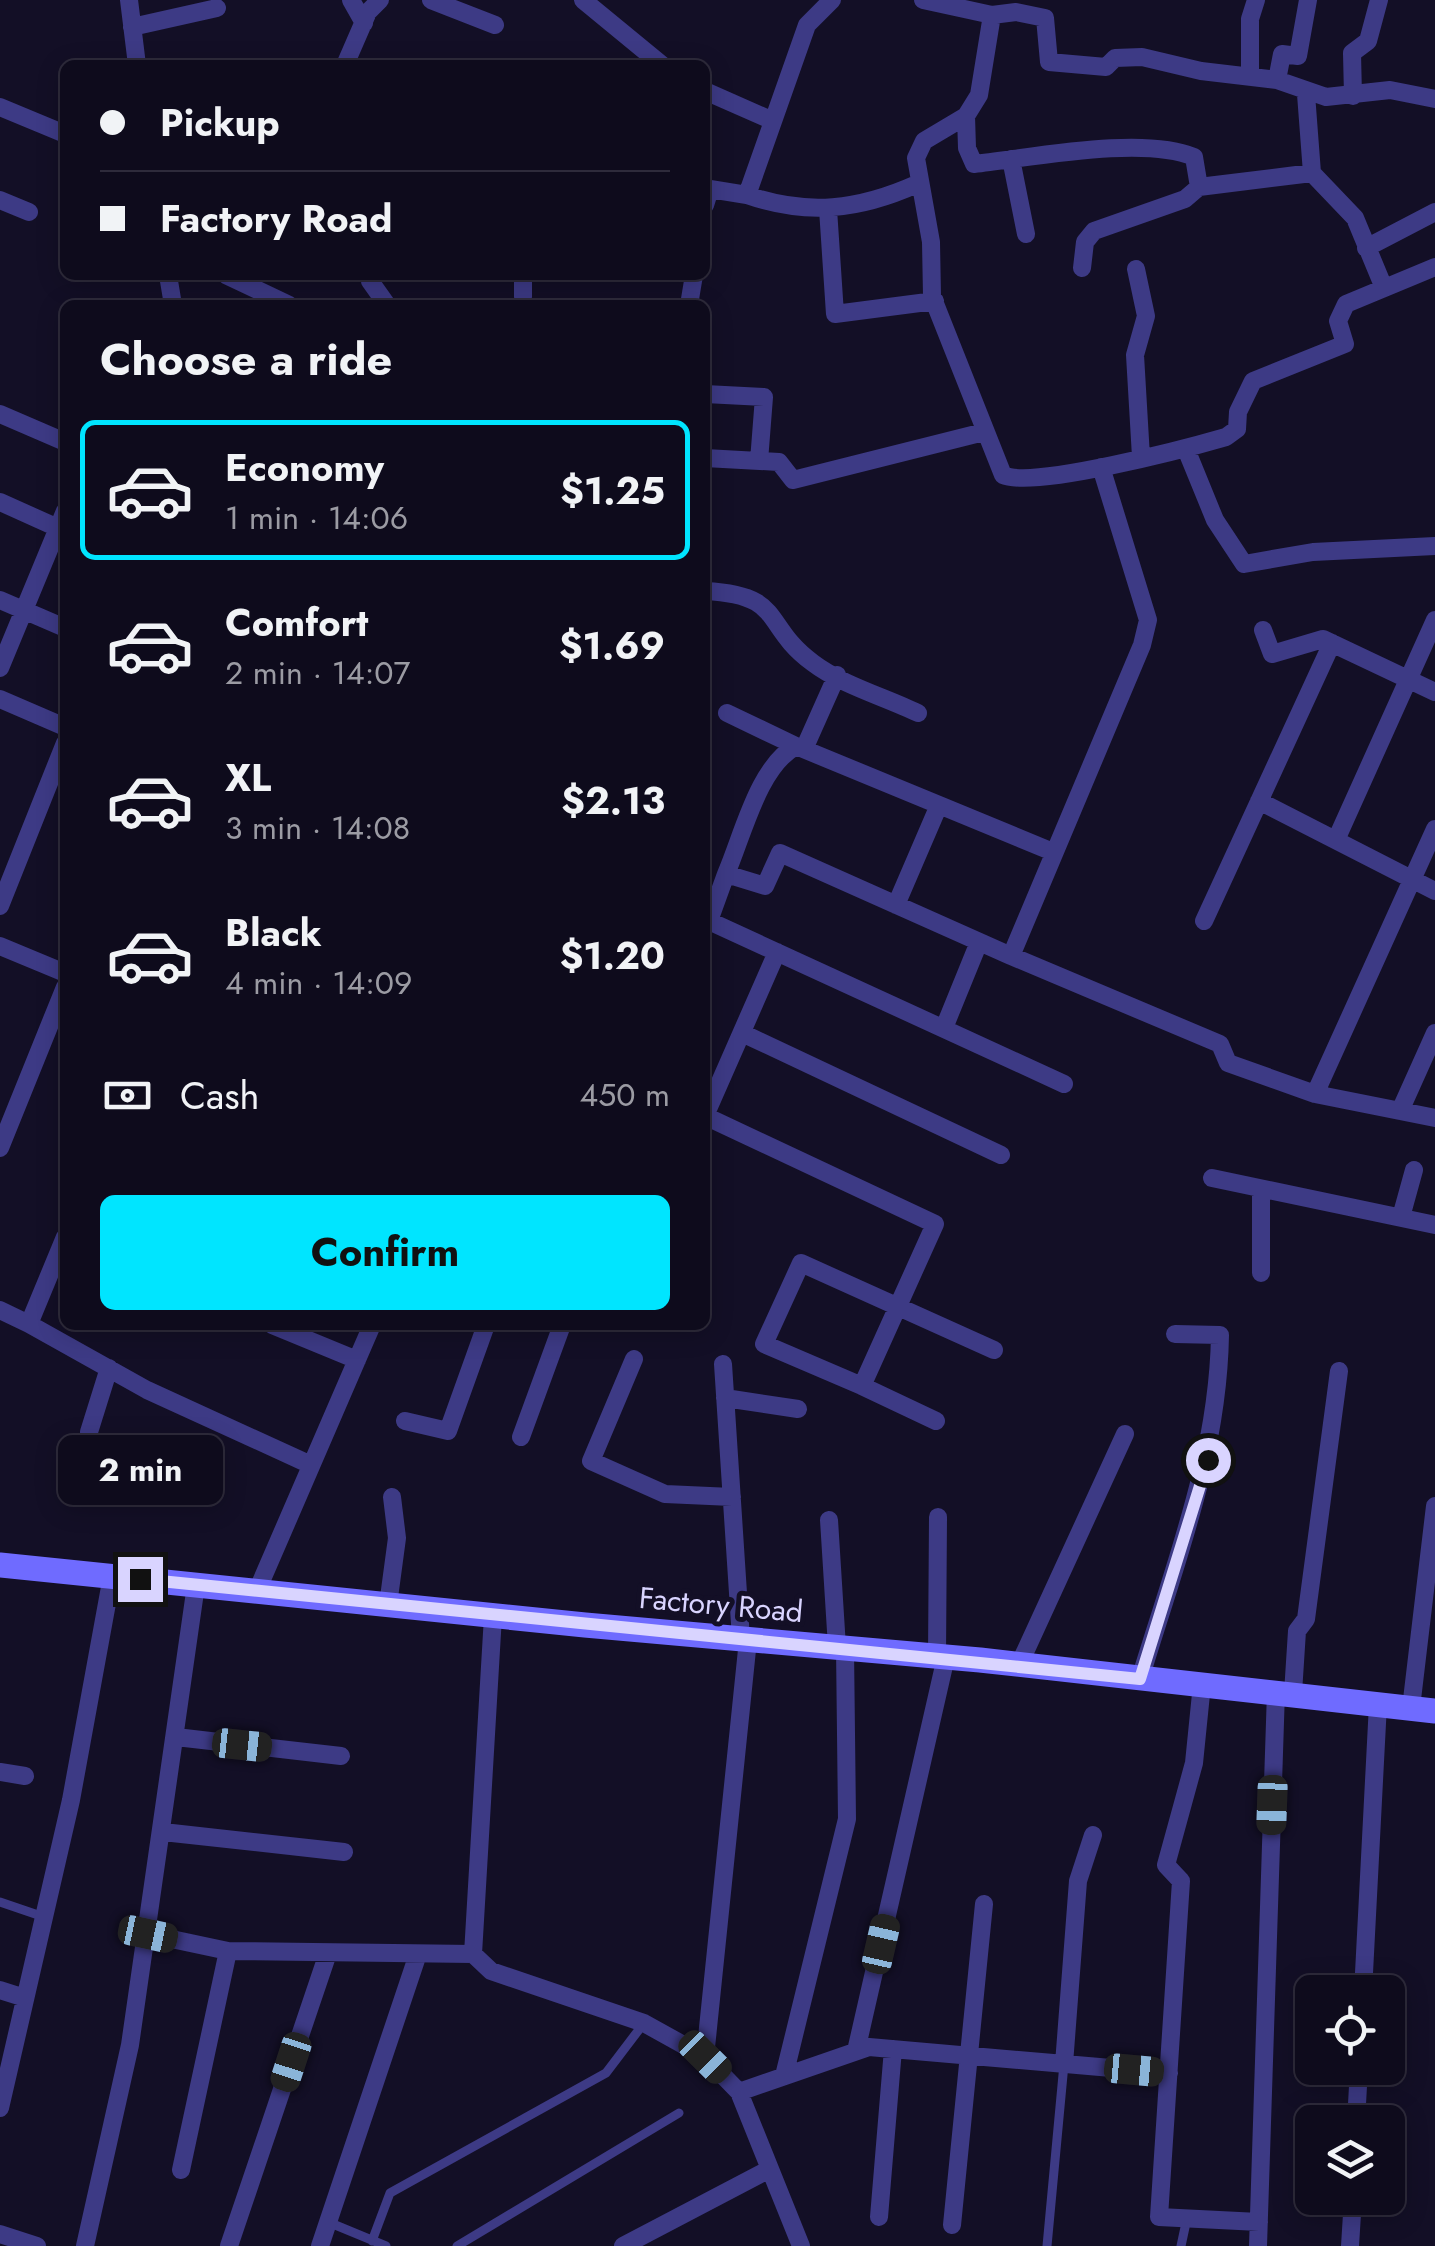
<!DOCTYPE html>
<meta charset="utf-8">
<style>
:root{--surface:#0e0b1c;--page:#1c1929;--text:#f1f3f6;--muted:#9b9ba3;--line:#2e2b3b;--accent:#00e5ff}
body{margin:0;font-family:Jost,sans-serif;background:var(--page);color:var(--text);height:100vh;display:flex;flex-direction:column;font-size:38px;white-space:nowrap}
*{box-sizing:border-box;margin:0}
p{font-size:32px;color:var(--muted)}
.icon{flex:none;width:55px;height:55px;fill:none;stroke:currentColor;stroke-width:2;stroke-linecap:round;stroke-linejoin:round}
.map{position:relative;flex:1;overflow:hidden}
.drawer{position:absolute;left:60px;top:300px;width:650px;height:1030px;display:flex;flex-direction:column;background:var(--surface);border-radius:15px;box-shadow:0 5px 25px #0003,0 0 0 2px var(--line)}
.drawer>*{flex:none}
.top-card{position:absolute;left:60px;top:60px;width:650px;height:220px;border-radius:15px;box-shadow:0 5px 25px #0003,0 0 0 2px var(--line);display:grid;align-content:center;height:220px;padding:0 40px;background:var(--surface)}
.fabs{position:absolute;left:1295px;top:1975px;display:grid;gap:20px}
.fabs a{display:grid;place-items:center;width:110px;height:110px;border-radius:15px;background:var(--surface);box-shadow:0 5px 25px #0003,0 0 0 2px var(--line);font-size:50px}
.end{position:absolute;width:45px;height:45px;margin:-22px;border:12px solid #d9d4ff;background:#111;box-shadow:0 0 0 5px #111}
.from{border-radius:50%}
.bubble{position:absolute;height:70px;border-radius:15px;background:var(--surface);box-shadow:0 5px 25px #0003,0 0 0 2px var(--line);font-size:32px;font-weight:700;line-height:70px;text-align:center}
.car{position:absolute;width:30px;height:60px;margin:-30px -15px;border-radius:12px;box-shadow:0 0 8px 2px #0007;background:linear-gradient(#222 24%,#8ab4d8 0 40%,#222 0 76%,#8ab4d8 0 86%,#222 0)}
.top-card b{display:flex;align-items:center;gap:35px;height:95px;font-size:38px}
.top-card b+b{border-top:2px solid var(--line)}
.top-card i{width:25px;height:25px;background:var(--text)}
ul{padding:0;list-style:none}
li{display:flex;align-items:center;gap:30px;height:140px;margin:0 20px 15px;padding:0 20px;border:5px solid transparent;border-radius:15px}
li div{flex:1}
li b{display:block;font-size:38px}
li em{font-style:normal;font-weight:700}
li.current{border-color:var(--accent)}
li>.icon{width:90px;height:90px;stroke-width:1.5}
h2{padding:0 40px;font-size:45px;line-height:120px}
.pay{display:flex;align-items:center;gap:25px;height:110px;padding:0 40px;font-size:38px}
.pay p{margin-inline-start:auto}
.cta{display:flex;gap:20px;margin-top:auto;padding:20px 40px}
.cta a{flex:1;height:115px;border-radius:15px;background:var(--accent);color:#111;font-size:40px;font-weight:700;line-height:115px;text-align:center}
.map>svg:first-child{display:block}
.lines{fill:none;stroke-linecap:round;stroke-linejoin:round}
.lane{stroke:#3d3a85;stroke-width:9}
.street{stroke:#3d3a85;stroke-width:18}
.secondary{stroke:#6f6bff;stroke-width:25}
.route{stroke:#d9d4ff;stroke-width:12}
.labels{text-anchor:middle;stroke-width:10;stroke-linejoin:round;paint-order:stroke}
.street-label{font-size:30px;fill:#d9d4ff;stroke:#130f26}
</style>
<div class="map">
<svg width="1435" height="2246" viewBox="0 0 1435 2246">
<rect width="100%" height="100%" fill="#130f26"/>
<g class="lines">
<path class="lane" d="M0,1902L44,1917
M328,2222L386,2246
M372,2241L390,2193L606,2073L644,2023
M457,2246L679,2113
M1047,2246L1064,2064
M1181,2246L1187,2218"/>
<path class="street" d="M129,0L137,65
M351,0L364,23
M431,0L495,25
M583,0L662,65
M923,0L992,15L979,95L966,116L924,141L916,158L931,242L932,296L1003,475C1033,489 1188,448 1226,437L1237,429L1238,412L1253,381L1345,344L1338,321L1346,304L1435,267
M1308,0L1298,56L1282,54L1277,80L1326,97L1390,90L1435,99
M992,15L1016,12L1045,18L1049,62L1106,67L1115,58L1142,57L1201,71L1277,80
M132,27L217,8
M345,65L368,12L380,0
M1250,74V19L1256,0
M705,91L773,121
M1306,94L1312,173L1355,218L1384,288
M1353,96L1352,53L1368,41L1379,0
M0,107L65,134
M966,116L967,148L974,164C1030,158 1143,135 1194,157L1199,187L1312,173
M1011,159L1026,234
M747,195C807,216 859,210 917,184
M0,200L29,212
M705,205L710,189L747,195L807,25L832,0
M828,209L835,314L935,301
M1366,248L1435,212
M1082,268L1085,242L1094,231L1185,199L1199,187
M1136,269L1146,316L1135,355L1141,457
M168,275L173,305
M226,275L289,305
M373,275L370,281L387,305
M523,275V297
M689,305L694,275
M705,394L764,397L759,461
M0,414L65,442
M1186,449L1215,520L1244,564L1313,552L1435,546
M705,458L779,462L793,480L984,432
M0,502L58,528
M705,591C786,595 761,625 813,663C842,685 885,697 918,713
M0,600L65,628
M1263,630L1272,654L1323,639L1435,692
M0,668L65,511
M0,699L65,727
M727,713L796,746
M804,749L837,675
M1259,801L1435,891
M1336,840L1435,620
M1053,852L796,746C758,767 743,835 726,874L765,886L780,853L1011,956L1142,645L1148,620L1101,467
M726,874L709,921L1064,1084
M896,905L939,805
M0,906L65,743
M1204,921L1332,643
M0,946L65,973
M1011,956L1220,1044L1228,1063L1315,1094L1435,1118
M944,1028L979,942
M742,1033L1001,1155
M1315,1094L1435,829
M1400,1111L1435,1033
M705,1116L935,1224L862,1386L936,1421
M705,1116L777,952
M0,1148L65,987
M1212,1178L1435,1225
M1401,1217L1414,1170
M65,1237L29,1324L147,1390L311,1465
M1261,1273V1190
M0,1310L29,1324
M272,1325L357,1360
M634,1359L591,1461L665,1494L732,1497
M723,1364L741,1639
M862,1386L764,1344L801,1263L994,1350
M725,1398L798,1409
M405,1421L448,1431L486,1325
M89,1432L109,1368
M521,1437L562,1325
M829,1520L837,1647
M257,1591L372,1325
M388,1605L397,1538L392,1497
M493,1616L473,1954L491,1971L644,2023L705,2057L739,2092L801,2246
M937,1656L938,1517
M1019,1665L1125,1434
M1140,1679C1175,1563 1218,1456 1220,1335L1175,1334
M1202,1684L1194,1763L1166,1865L1181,1881L1159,2217L1259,2222
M1293,1693L1297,1631L1306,1619L1339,1371
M1411,1708L1435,1506
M176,1737L341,1756
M0,1772L25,1776
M163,1832L344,1852
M148,1934L228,1951L473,1954
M0,1990L25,1998
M1363,1992L1378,1704
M856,2051L946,1657
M705,2057L748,1640
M1064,2064L1078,1881L1093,1835
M784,2076L847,1819L845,1648
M739,2092L869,2047L1169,2073
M0,2108L71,1800L112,1576
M1356,2122L1359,2068
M181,2170L228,1951
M879,2217L893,2049
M952,2225L984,1904
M0,2234L37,2246
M85,2246L130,2045L196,1585
M229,2246L328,1953
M320,2246L418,1954
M623,2246L768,2170
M1258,2246L1276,1691
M1350,2246L1353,2198"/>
<path class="secondary" d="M0,1565L585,1625L980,1660L1435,1711"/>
</g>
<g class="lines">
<path class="route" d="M140,1579L1140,1679L1208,1460"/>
</g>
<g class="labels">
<g class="street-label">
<text transform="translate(721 1605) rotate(5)" y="10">Factory Road</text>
</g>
</g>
</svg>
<div class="fabs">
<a><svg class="icon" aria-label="locate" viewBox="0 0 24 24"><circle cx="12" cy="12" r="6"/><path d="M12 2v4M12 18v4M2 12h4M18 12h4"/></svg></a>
<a><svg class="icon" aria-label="layers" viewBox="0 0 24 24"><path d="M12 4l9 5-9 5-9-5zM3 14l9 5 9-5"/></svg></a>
</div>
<i class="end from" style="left:1208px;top:1460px"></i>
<i class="end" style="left:140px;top:1579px"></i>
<div class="bubble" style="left:58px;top:1435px;width:165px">2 min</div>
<i class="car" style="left:242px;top:1745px;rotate:96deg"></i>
<i class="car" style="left:1272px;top:1805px;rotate:182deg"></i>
<i class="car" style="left:148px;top:1934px;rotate:102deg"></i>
<i class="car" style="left:881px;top:1944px;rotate:13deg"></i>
<i class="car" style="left:705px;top:2057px;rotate:135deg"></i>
<i class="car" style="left:291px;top:2062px;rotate:198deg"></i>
<i class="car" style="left:1134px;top:2070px;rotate:95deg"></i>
<div class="top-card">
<b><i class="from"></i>Pickup</b>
<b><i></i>Factory Road</b>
</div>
<section class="drawer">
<h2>Choose a ride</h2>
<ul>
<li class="current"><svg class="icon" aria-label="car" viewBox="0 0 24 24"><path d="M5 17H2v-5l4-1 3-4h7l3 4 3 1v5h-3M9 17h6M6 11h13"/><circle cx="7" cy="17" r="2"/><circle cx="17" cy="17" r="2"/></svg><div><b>Economy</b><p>1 min · 14:06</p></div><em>$1.25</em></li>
<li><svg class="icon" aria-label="car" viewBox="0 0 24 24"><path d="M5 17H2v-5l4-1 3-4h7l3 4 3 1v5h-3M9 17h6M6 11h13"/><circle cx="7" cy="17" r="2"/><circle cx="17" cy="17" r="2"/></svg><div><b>Comfort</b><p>2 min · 14:07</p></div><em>$1.69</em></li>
<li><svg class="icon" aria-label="car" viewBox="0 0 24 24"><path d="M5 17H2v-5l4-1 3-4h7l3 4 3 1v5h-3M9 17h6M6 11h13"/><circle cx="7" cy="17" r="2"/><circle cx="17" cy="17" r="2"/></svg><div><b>XL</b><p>3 min · 14:08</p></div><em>$2.13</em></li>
<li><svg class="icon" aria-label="car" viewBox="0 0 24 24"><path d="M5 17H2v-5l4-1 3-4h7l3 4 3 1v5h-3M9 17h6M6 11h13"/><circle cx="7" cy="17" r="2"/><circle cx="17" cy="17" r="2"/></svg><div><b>Black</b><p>4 min · 14:09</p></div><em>$1.20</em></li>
</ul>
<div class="pay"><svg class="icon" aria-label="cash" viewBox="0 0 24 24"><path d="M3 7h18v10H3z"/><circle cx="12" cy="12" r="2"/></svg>Cash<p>450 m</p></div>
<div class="cta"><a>Confirm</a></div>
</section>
</div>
